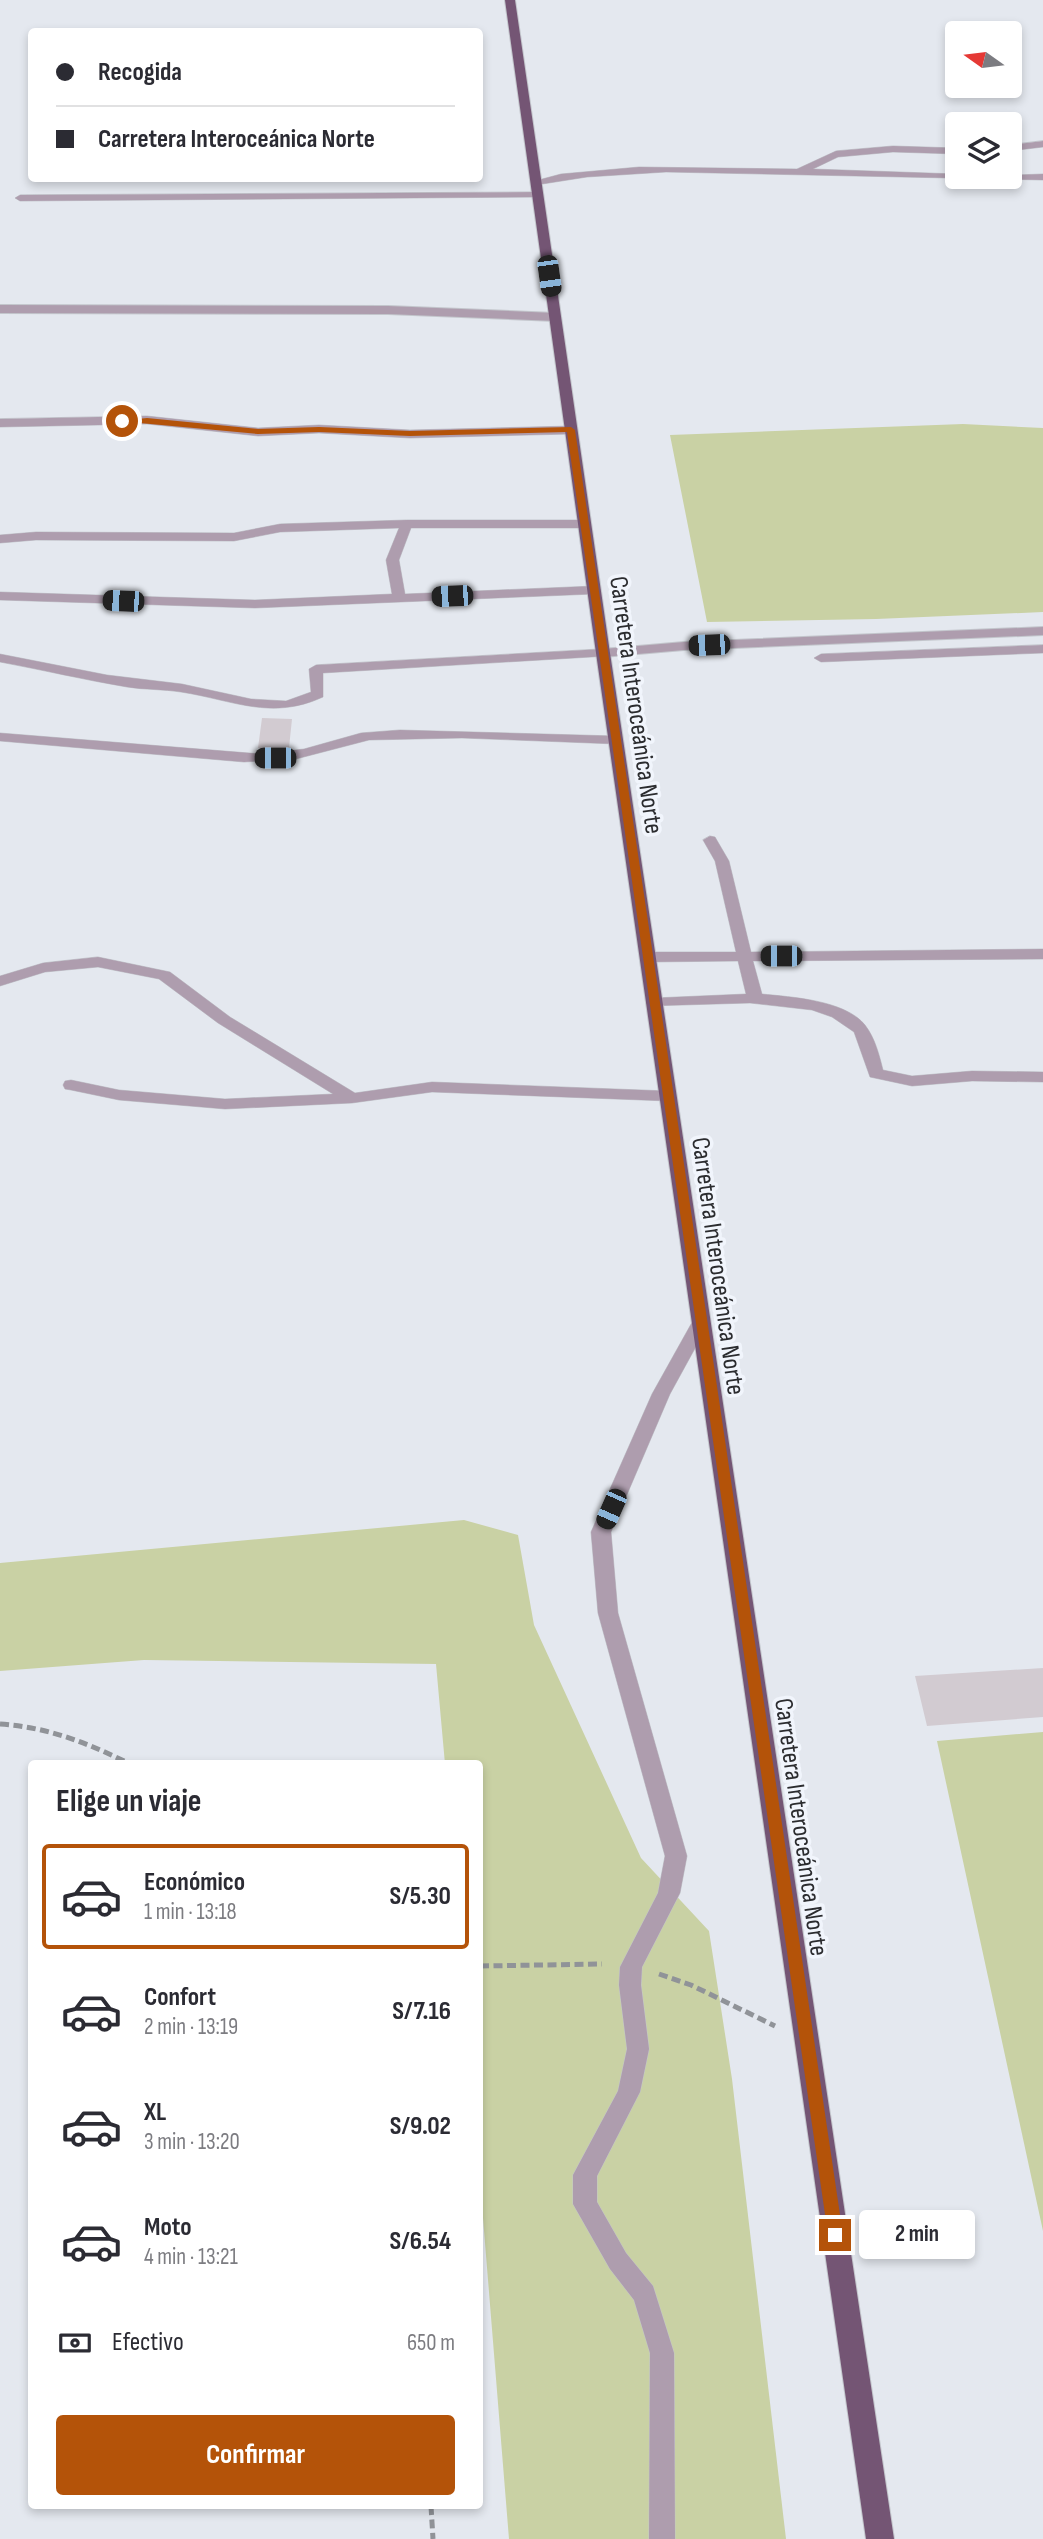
<!DOCTYPE html>
<html lang="es">
<meta charset="utf-8">
<style>
:root{--surface:#fff;--page:#f2f2f3;--text:#2b2b33;--muted:#7c7c81;--line:#e1e1e2;--accent:#b45309}
body{margin:0;font-family:"Sofia Sans Condensed",sans-serif;background:var(--page);color:var(--text);height:100vh;display:flex;flex-direction:column;font-size:26px;white-space:nowrap}
*{box-sizing:border-box;margin:0}
p{font-size:23px;color:var(--muted)}
.icon{flex:none;width:38px;height:38px;fill:none;stroke:currentColor;stroke-width:2;stroke-linecap:round;stroke-linejoin:round}
.map{position:relative;flex:1;overflow:hidden}
.details{position:absolute;left:28px;top:1760px;width:455px;height:749px;display:flex;flex-direction:column;background:var(--surface);border-radius:7px;box-shadow:0 4px 10px #0003}
.details>*{flex:none}
.top-card{position:absolute;left:28px;top:28px;width:455px;height:154px;border-radius:7px;box-shadow:0 4px 10px #0003;display:grid;align-content:center;height:154px;padding:0 28px;background:var(--surface)}
.needle{width:46px;rotate:284deg}
.controls{position:absolute;left:945px;top:21px;display:grid;gap:14px}
.controls a{display:grid;place-items:center;width:77px;height:77px;border-radius:7px;background:var(--surface);box-shadow:0 4px 10px #0003;font-size:35px}
.end{position:absolute;width:32px;height:32px;margin:-16px;border:9px solid #b45309;background:#fff;box-shadow:0 0 0 4px #fff}
.from{border-radius:50%}
.bubble{position:absolute;height:49px;border-radius:7px;background:var(--surface);box-shadow:0 4px 10px #0003;font-size:23px;font-weight:700;line-height:49px;text-align:center}
.car{position:absolute;width:21px;height:42px;margin:-21px -10px;border-radius:9px;box-shadow:0 0 5px 2px #0007;background:linear-gradient(#222 24%,#8ab4d8 0 40%,#222 0 76%,#8ab4d8 0 86%,#222 0)}
.top-card b{display:flex;align-items:center;gap:24px;height:66px;font-size:26px}
.top-card b+b{border-top:2px solid var(--line)}
.top-card i{width:18px;height:18px;background:var(--text)}
ul{padding:0;list-style:none}
li{display:flex;align-items:center;gap:21px;height:105px;margin:0 14px 10px;padding:0 14px;border:4px solid transparent;border-radius:7px}
li div{flex:1}
li b{display:block;font-size:26px}
li em{font-style:normal;font-weight:700}
li.active{border-color:var(--accent)}
li>.icon{width:63px;height:63px;stroke-width:1.5}
h2{padding:0 28px;font-size:32px;line-height:84px}
.pay{display:flex;align-items:center;gap:18px;height:77px;padding:0 28px;font-size:26px}
.pay p{margin-inline-start:auto}
.button{display:flex;gap:14px;margin-top:auto;padding:14px 28px}
.button a{flex:1;height:80px;border-radius:7px;background:var(--accent);color:#fff;font-size:28px;font-weight:700;line-height:80px;text-align:center}
.map>svg:first-child{display:block}
.green{fill:#c9d1a4}
.building{fill:#d2cbd1}
.lines{fill:none;stroke-linecap:round;stroke-linejoin:round}
.service-casing{stroke:#c3c6cc;stroke-width:1}
.minor-casing{stroke:#c3c6cc;stroke-width:2}
.trunk-casing{stroke:#c3c6cc;stroke-width:2}
.path{stroke:#909398;stroke-width:5;stroke-dasharray:9 4.5;stroke-linecap:butt}
.service{fill:#ae9dae;fill-rule:evenodd}
.minor{fill:#ae9dae;fill-rule:evenodd}
.trunk{fill:#745574;fill-rule:evenodd}
.route{fill:#b45309}
.labels{text-anchor:middle;stroke-width:7;stroke-linejoin:round;paint-order:stroke}
.street-label{font-size:26px;fill:#2b2c2f;stroke:#f1f5fc}
</style>
<div class="map">
<svg width="1043" height="2539" viewBox="0 0 1043 2539">
<rect width="100%" height="100%" fill="#e4e8ef"/>
<path class="green" d="M963,424L1043,428V612L876,619L707,622L670,435Z
M464,1520L518,1535L534,1625L641,1858L709,1931L732,2079L786,2539H509L480,2181V1764H445L436,1664L144,1660L0,1671V1563Z
M1043,1732V2231L937,1741Z"/>
<path class="building" d="M262,718L292,719L289,748H258Z
M1043,1668V1717L927,1726L915,1676Z"/>
<g class="lines">
<g class="service-casing">
<path id="service" d="M1043,141V147L1010,151V145Z
M893,146L957,148V154L893,152L838,157L813,169L957,174V177L1043,174V180L666,172L587,177L536,185L531,182L561,174L639,167L797,169L836,151Z
M538,192L542,193V197L20,201L15,198L20,195Z
M147,416L258,428L319,425L410,430L571,426L577,430L571,434L410,438L319,433L258,436L147,424L0,427V419Z
M407,520H584L590,524L584,528H411L399,560L405,594L594,586L601,590L594,594L255,608L0,600V592L255,600L392,594L386,560L399,528L280,532L234,541L36,540L0,543V535L36,532L234,533L280,524Z
M1043,645V653L821,662L814,658L821,654Z
M603,649L610,653L608,656L323,673V697C271,721 233,700 181,692C163,689 145,690 127,687C85,680 43,670 0,662V654L107,675L182,684L251,699L286,701L311,692L309,669L316,665Z
M400,730L616,736L623,740L616,744L462,738L369,740L296,759L244,762L0,741V733L261,754L304,749L361,733Z
M710,836L715,837L729,861L751,952L1043,949V959L753,961L762,994C791,997 845,1000 865,1025C875,1038 879,1054 883,1070L912,1076L972,1071L1043,1072V1082L972,1081L912,1086L870,1077L854,1032L832,1017L812,1010L750,1003L648,1006L646,1003L648,1000L654,998L746,994L738,961L648,962L640,957L648,952H736L715,861L703,840Z
M98,957L170,972L230,1017L355,1093L432,1082L668,1091L676,1096L668,1101L432,1092L352,1103L225,1109L119,1100L71,1090L65,1089L63,1085L65,1081L71,1080L119,1090L225,1099L333,1094L218,1023L159,979L98,967L45,972L0,986V976L43,963Z
M701,1315L710,1321L670,1394L611,1532L618,1613L687,1856L680,1893L642,1967L641,1985L649,2049L640,2092L597,2176V2202L626,2253L653,2286L674,2353L675,2539H649L650,2353L634,2300L610,2269L573,2204V2175L618,2091L627,2049L619,1985L620,1967L658,1893L665,1856L598,1613L591,1532L652,1394L695,1317Z"/>
</g>
<g class="minor-casing">
<path id="minor" d="M0,305L388,306L555,313L561,317L555,321L388,314L0,313Z
M1043,627V635L684,650L603,657L596,653L603,649L684,642Z"/>
</g>
<g class="trunk-casing">
<path id="trunk" d="M505,0H515L610,653L894,2539H866L596,653Z"/>
</g>
<path class="path" d="M0,1724C47,1727 88,1743 130,1764
M480,1966L602,1964
M659,1974L691,1985L775,2026
M431,2506L433,2539"/>
<use href="#service" class="service"/>
<use href="#minor" class="minor"/>
<use href="#trunk" class="trunk"/>
</g>
<path class="route" d="M147,418L258,429L319,427L410,431L571,427L575,430L843,2235L841,2240L835,2242L830,2240L828,2235L567,432L410,436L319,432L258,434L118,421Z"/>
<g class="labels">
<g class="street-label">
<text transform="translate(637 705) rotate(82)" y="9">Carretera Interoceánica Norte</text>
<text transform="translate(719 1266) rotate(82)" y="9">Carretera Interoceánica Norte</text>
<text transform="translate(802 1827) rotate(82)" y="9">Carretera Interoceánica Norte</text>
</g>
</g>
</svg>
<div class="controls">
<a><svg class="needle" viewBox="-14 -14 28 28"><path d="M0-13l5 13h-10z" fill="#e53935"/><path d="M0 13l5-13h-10z" fill="#7c7c81"/></svg></a>
<a><svg class="icon" aria-label="layers" viewBox="0 0 24 24"><path d="M12 4l9 5-9 5-9-5zM3 14l9 5 9-5"/></svg></a>
</div>
<i class="end from" style="left:122px;top:421px"></i>
<i class="end" style="left:835px;top:2235px"></i>
<div class="bubble" style="left:859px;top:2210px;width:116px">2 min</div>
<i class="car" style="left:549px;top:276px;rotate:172deg"></i>
<i class="car" style="left:452px;top:596px;rotate:268deg"></i>
<i class="car" style="left:123px;top:601px;rotate:272deg"></i>
<i class="car" style="left:709px;top:645px;rotate:268deg"></i>
<i class="car" style="left:275px;top:758px;rotate:270deg"></i>
<i class="car" style="left:781px;top:956px;rotate:270deg"></i>
<i class="car" style="left:611px;top:1509px;rotate:204deg"></i>
<div class="top-card">
<b><i class="from"></i>Recogida</b>
<b><i></i>Carretera Interoceánica Norte</b>
</div>
<section class="details">
<h2>Elige un viaje</h2>
<ul>
<li class="active"><svg class="icon" aria-label="car" viewBox="0 0 24 24"><path d="M5 17H2v-5l4-1 3-4h7l3 4 3 1v5h-3M9 17h6M6 11h13"/><circle cx="7" cy="17" r="2"/><circle cx="17" cy="17" r="2"/></svg><div><b>Económico</b><p>1 min · 13:18</p></div><em>S/5.30</em></li>
<li><svg class="icon" aria-label="car" viewBox="0 0 24 24"><path d="M5 17H2v-5l4-1 3-4h7l3 4 3 1v5h-3M9 17h6M6 11h13"/><circle cx="7" cy="17" r="2"/><circle cx="17" cy="17" r="2"/></svg><div><b>Confort</b><p>2 min · 13:19</p></div><em>S/7.16</em></li>
<li><svg class="icon" aria-label="car" viewBox="0 0 24 24"><path d="M5 17H2v-5l4-1 3-4h7l3 4 3 1v5h-3M9 17h6M6 11h13"/><circle cx="7" cy="17" r="2"/><circle cx="17" cy="17" r="2"/></svg><div><b>XL</b><p>3 min · 13:20</p></div><em>S/9.02</em></li>
<li><svg class="icon" aria-label="car" viewBox="0 0 24 24"><path d="M5 17H2v-5l4-1 3-4h7l3 4 3 1v5h-3M9 17h6M6 11h13"/><circle cx="7" cy="17" r="2"/><circle cx="17" cy="17" r="2"/></svg><div><b>Moto</b><p>4 min · 13:21</p></div><em>S/6.54</em></li>
</ul>
<div class="pay"><svg class="icon" aria-label="cash" viewBox="0 0 24 24"><path d="M3 7h18v10H3z"/><circle cx="12" cy="12" r="2"/></svg>Efectivo<p>650 m</p></div>
<div class="button"><a>Confirmar</a></div>
</section>
</div>
